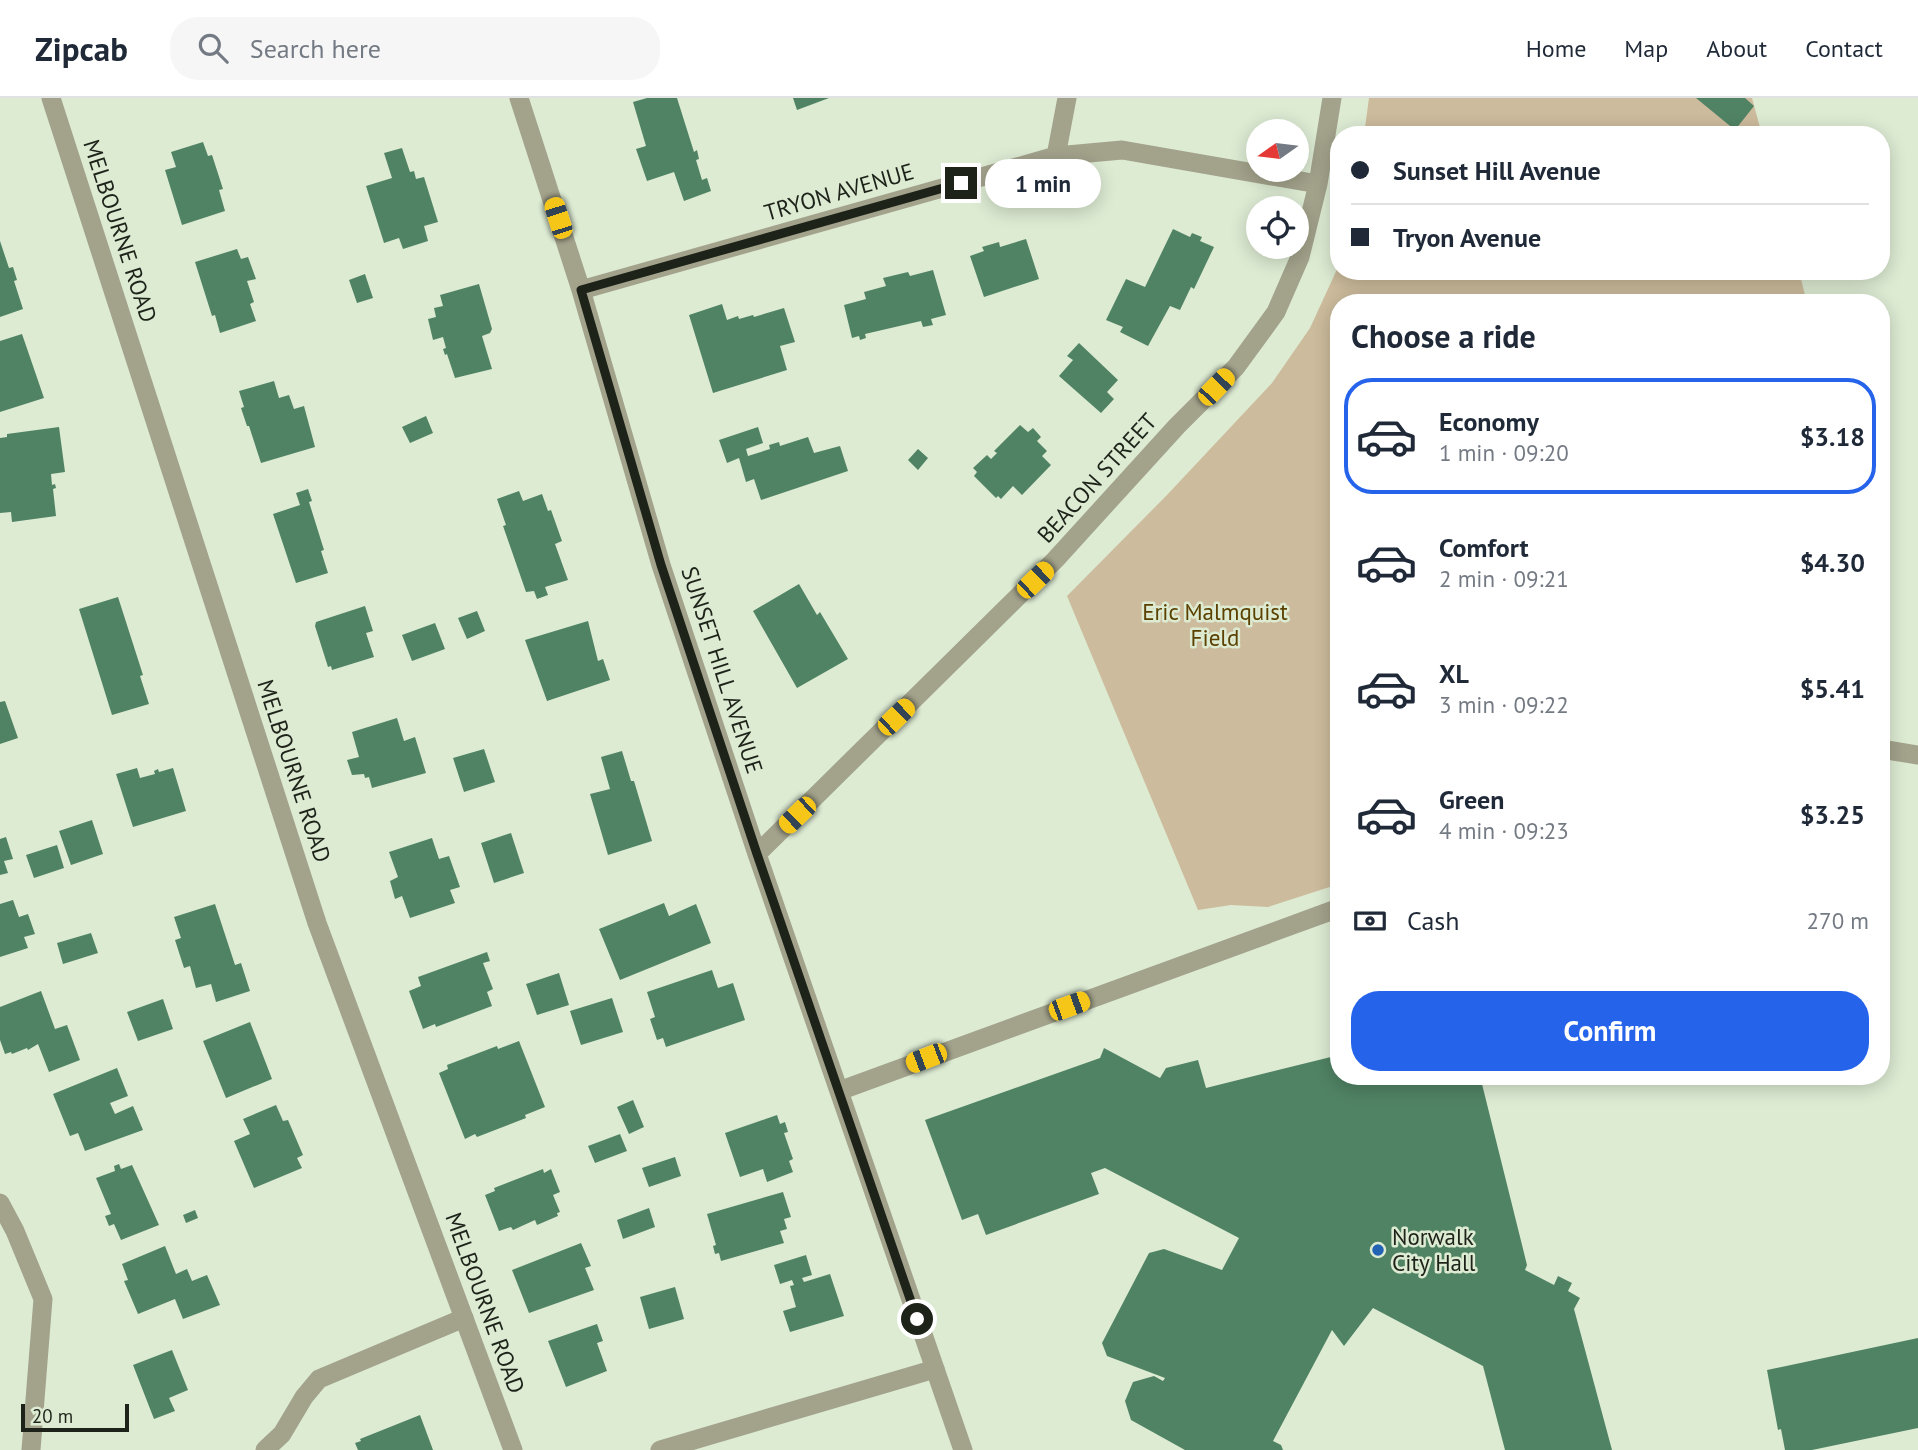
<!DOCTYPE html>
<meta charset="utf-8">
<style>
:root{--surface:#fff;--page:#f6f6f7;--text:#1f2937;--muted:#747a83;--line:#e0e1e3;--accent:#2563eb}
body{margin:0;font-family:"PT Sans",sans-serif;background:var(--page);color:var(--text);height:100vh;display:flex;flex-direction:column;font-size:26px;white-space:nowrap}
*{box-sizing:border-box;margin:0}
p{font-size:23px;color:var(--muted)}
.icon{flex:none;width:38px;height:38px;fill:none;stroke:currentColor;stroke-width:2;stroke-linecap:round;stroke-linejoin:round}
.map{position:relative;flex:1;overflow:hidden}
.details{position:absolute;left:1330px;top:196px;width:560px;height:791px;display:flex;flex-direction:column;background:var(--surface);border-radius:28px;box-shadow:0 4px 18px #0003}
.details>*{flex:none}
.banner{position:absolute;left:1330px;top:28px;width:560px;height:154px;border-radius:28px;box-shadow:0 4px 18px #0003;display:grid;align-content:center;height:154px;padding:0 21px;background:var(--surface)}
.needle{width:46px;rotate:256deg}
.controls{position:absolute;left:1246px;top:21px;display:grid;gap:14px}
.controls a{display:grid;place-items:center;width:63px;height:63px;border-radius:50%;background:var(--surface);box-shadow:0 4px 18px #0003;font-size:35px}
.scale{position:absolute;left:21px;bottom:18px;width:108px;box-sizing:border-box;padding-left:7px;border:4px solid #1e231a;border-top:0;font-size:19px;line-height:24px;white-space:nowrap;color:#1e231a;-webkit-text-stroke:5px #ddebd3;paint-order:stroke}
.end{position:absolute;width:32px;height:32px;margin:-16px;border:9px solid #1e231a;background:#fff;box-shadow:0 0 0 4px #fff}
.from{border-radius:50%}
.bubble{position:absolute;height:49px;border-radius:24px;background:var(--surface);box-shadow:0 4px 18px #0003;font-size:23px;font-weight:700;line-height:49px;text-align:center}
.car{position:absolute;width:21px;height:42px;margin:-21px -10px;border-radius:9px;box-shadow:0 0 5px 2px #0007;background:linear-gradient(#f5c518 24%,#345 0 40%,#f5c518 0 76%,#345 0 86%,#f5c518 0)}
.banner b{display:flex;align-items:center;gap:24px;height:66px;font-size:26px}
.banner b+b{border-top:2px solid var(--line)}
.banner i{width:18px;height:18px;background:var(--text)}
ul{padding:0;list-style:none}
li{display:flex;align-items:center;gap:21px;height:116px;margin:0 14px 10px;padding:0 7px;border:4px solid transparent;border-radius:28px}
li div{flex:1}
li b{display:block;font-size:26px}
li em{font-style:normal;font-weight:700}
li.active{border-color:var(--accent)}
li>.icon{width:63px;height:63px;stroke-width:1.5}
h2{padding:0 21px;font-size:32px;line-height:84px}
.pay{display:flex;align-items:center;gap:18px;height:77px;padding:0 21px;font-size:26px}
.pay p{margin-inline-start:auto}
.cta{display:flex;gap:14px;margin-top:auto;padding:14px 21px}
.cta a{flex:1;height:80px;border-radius:28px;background:var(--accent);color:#fff;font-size:28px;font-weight:700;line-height:80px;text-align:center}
header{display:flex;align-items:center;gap:42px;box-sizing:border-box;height:98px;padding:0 35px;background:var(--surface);border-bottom:2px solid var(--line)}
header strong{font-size:33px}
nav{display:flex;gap:38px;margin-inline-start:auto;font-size:24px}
.search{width:490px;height:63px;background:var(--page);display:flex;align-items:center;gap:18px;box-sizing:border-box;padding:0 24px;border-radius:28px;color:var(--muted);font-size:26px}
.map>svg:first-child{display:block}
.green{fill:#ccbb9c}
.building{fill:#508364}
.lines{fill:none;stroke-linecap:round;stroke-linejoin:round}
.service{stroke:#a3a38c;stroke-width:19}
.minor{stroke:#a3a38c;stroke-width:19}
.route{stroke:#1e231a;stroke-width:9}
.poi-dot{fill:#2263b4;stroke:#ddebd3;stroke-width:2.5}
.labels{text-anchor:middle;stroke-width:5;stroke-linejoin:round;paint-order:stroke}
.street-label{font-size:23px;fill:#1e231a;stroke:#ddebd3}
.park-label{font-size:23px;fill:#5b4000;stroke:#ddebd3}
.poi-label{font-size:23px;fill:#1e231a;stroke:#ddebd3;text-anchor:start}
</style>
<header>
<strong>Zipcab</strong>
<div class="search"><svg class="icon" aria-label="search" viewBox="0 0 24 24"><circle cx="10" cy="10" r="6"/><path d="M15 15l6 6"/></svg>Search here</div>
<nav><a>Home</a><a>Map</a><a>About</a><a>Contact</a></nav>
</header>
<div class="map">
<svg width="1918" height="1352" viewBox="0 0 1918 1352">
<rect width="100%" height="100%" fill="#ddebd3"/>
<path class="green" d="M1369,0H1752L1762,37H1364Z
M1339,167V173H1799L1807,205H1339V786L1268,809L1231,807L1198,812L1067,498L1167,397L1272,285L1310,230Z"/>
<path class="building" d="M647,0H677L694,54L697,52L699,61L696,62L702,82L707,80L711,93L684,103L674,74L647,83L636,51L646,48L633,4Z
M793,0H829L797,12Z
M1696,0H1745L1754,8L1735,32Z
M203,44L208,58L212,57L223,91L219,92L225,113L182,127L165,72L176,69L171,54Z
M402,50L410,74L414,73L416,81L424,79L438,124L424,128L428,143L403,151L399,140L384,145L366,88L392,80L384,55Z
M1173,131L1190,139L1192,135L1202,139L1200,143L1214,149L1194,191L1191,189L1180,212L1170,208L1148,248L1120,234L1123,229L1106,222L1126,181L1145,189Z
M1026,141L1039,181L984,199L970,158L984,153L982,149L999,144L1000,149Z
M0,143L9,170L13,169L17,182L14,183L23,211L0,219Z
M237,151L241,161L248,159L256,181L247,183L254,204L250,206L256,223L220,235L215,217L212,218L195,164Z
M933,172L946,217L931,221L933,227L923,229L921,223L865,236L866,240L860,242L859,238L852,240L844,207L866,201L864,194L886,188L883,180L908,174L910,178Z
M365,176L373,200L357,205L349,182Z
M479,186L492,231L490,235L482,238L492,271L455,280L447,256L445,257L443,251L446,250L443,239L433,242L428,221L436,219L434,210L443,208L440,197Z
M722,206L727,222L738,218L739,221L753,217L754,219L784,210L795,244L780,248L787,272L713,295L689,217Z
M22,236L44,300L0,314V243Z
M1079,245L1118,282L1107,294L1114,301L1101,315L1059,278L1073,262L1067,258Z
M274,283L279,300L289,297L294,311L304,308L315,349L261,365L249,328H247L241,310L244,309L239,293Z
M426,318L433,335L410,345L402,329Z
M1020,327L1028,334L1033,330L1041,339L1037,343L1047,353L1042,358L1051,367L1022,397L1013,388L1001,401L998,398L996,400L974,378L977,374L973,370L987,357L991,361L997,355L994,353Z
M59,329L65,374L51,376L52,387L55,386L56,390L53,391L56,418L12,424L11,414L0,415V340L7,339V336Z
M758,329L763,345L746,351L748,358L770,351L769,347L779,344L780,348L808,339L814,355L840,348L848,373L761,402L754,381L746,384L739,360L727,365L719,342Z
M918,351L928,360L918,372L908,362Z
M308,391L312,403L309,404L324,452L321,453L328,475L296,485L273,416L300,407L296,395Z
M519,393L523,403L542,396L548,413L551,412L562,443L555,446L568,482L545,489L548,497L537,501L534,493L526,494L503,428L506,427L497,401Z
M799,486L817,517L820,514L848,561L797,590L753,513Z
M118,499L143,577L140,578L149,606L112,617L79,511Z
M365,508L373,533L366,535L374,559L332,572L331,568L328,569L315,528L316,524Z
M477,513L485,533L467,541L458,520Z
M588,523L598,563L603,561L610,582L547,603L525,542Z
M435,525L445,551L412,563L402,537Z
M5,603L18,640L0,646V604Z
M397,620L404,643L415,639L426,675L372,690L369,679L365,680L364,676L352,677L347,662L359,659L352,634Z
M484,651L495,684L464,694L453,660Z
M622,653L631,683H634L652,743L608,757L590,696L610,691L601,659Z
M137,670L140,680L155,676L154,673L158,671L159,674L173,670L186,713L133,729L116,676Z
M92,722L103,756L71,767L59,733Z
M511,735L524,775L494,785L481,745Z
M6,739L13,761L4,763L8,775L0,777V741Z
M432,740L439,761L449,758L460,789L450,792L455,805L410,820L402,798L395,801L390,783L398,779L389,754Z
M57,747L64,770L34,780L26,757Z
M13,802L19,819L28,816L35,836L24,839L28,850L0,859V806Z
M664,805L669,818L696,806L711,845L620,882L599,831Z
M215,806L235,867L241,865L250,893L216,904L211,886L196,890L190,868L184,870L175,842L181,840L174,819Z
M91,835L98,855L63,866L57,845Z
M487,854L490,863L483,865L493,891L487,894L492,908L436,929L435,926L423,931L409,893L421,888L418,879Z
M712,872L718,890L733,885L745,922L666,949L663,940L657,942L650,921L655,919L647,894Z
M559,875L569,907L537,917L526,886Z
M41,893L55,931L67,927L80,962L49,974L38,946L28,952L27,950L12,956L11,954L5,956L0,942V909Z
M612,900L623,934L581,947L570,913Z
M163,901L173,931L138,943L127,914Z
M250,924L272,981L226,1000L203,943Z
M519,943L545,1009L525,1017L526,1020L477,1039L475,1036L465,1041L439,975L448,971L447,967L497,948L498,951Z
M1104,950L1160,980L1166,970L1198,962L1206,990L1339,957V978H1480L1527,1167L1525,1172L1554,1187L1558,1178L1572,1185L1568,1193L1580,1200L1574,1211L1612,1352H1505L1483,1268L1373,1210L1344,1248L1332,1232L1273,1343L1281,1347L1283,1352H1185L1131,1322L1125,1303L1133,1284L1154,1278L1163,1283L1165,1280L1107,1258L1102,1245L1149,1155L1164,1151L1222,1172L1239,1140L1105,1070L1091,1075L1099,1096L986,1137L978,1116L962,1122L925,1022L1100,960Z
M117,970L128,998L110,1005L115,1016L133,1008L143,1032L85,1053L78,1035L70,1038L53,996Z
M633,1002L644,1029L629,1036L617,1009Z
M276,1007L283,1023L288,1022L303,1057L297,1060L302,1070L254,1090L234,1043L250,1036L243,1021Z
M777,1017L780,1026L785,1024L788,1034L784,1035L793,1061L789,1063L793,1074L767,1084L763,1071L740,1079L725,1035Z
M620,1036L627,1053L595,1065L588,1048Z
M675,1059L681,1078L649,1089L642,1070Z
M119,1066L121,1071L132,1067L159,1127L121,1142L114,1126L109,1128L105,1118L111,1116L96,1080L115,1073L114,1068Z
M543,1071L544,1075L551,1071L560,1094L553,1097L560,1114L557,1115L558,1118L537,1127L535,1122L513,1132L511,1129L499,1133L485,1097L495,1093L494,1090Z
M783,1094L791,1119L784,1121L787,1131L780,1133L784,1145L721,1163L719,1155L715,1156L713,1148L716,1147L707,1116Z
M649,1110L655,1129L623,1141L617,1122Z
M195,1112L198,1120L186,1125L183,1117Z
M581,1145L591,1168L585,1170L594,1192L529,1215L512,1172Z
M165,1148L176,1176L187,1171L192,1183L207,1177L220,1207L183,1221L175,1201L138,1216L124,1183L128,1182L122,1166Z
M806,1157L812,1177L802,1180L804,1184L830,1176L844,1218L790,1234L783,1213L796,1209L790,1188L794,1187L792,1182L780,1186L774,1167Z
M675,1189L684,1221L649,1231L640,1199Z
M597,1226L603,1243L597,1245L607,1273L566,1289L548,1243Z
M1918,1240V1330L1812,1352H1785L1781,1331L1778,1332L1767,1272Z
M172,1252L188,1292L169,1300L175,1313L154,1321L133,1267Z
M420,1317L433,1352H358L355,1345L361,1343L360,1341Z"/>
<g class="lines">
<path class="service" d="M265,1352L282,1336L304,1299L319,1281L464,1220
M660,1352L935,1271"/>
<path class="minor" d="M51,0L317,825L513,1352
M519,0L581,192L661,467L757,756L963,1352
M1056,58L1067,0
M581,192L1056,58L1122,52L1318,86
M1881,651L1918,657
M757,756L1055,462L1177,328L1236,269L1276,214L1300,159L1318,86L1332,0
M839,993L1339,810
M0,1105L15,1133L43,1201L31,1352"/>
</g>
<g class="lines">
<path class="route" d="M917,1221L757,756L661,467L581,192L961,85"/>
</g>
<circle class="poi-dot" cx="1378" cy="1152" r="7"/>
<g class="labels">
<g class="street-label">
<text transform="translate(839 94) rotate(-16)" y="8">TRYON AVENUE</text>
<text transform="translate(120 133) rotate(72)" y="8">MELBOURNE ROAD</text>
<text transform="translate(1097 380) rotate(-48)" y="8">BEACON STREET</text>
<text transform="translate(722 572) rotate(72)" y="8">SUNSET HILL AVENUE</text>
<text transform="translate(294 673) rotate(72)" y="8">MELBOURNE ROAD</text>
<text transform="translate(485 1205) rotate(70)" y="8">MELBOURNE ROAD</text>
</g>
<g class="park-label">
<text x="1215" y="522">Eric Malmquist<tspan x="1215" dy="26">Field</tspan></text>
</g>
<g class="poi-label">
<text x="1392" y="1147">Norwalk<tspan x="1392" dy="26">City Hall</tspan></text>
</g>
</g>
</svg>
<div class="controls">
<a><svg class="needle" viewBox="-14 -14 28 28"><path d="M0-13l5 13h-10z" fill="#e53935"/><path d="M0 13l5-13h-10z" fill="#747a83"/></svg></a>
<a><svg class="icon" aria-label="locate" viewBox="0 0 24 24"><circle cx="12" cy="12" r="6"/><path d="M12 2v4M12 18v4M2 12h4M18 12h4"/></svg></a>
</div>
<div class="scale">20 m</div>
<i class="end from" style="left:917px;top:1221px"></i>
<i class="end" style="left:961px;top:85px"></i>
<div class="bubble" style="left:985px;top:61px;width:116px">1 min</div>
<i class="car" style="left:558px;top:120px;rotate:342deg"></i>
<i class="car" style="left:1216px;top:289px;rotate:44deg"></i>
<i class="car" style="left:1035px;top:482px;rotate:46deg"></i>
<i class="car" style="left:896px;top:619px;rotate:46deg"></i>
<i class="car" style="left:797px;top:717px;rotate:226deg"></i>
<i class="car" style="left:1069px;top:908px;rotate:70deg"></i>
<i class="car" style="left:926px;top:960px;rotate:249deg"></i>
<div class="banner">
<b><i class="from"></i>Sunset Hill Avenue</b>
<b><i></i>Tryon Avenue</b>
</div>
<section class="details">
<h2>Choose a ride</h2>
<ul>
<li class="active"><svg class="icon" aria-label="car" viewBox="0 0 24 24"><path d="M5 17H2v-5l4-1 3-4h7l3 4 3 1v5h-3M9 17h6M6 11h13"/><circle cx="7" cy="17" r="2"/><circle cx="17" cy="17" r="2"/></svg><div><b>Economy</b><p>1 min · 09:20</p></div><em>$3.18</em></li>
<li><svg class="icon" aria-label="car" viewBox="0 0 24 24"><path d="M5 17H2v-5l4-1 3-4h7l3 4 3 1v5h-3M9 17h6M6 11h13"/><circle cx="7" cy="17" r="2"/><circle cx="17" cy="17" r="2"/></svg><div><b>Comfort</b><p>2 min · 09:21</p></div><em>$4.30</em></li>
<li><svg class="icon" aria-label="car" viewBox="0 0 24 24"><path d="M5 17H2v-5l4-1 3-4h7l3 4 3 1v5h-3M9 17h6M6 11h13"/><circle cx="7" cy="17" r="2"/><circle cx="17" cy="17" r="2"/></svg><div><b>XL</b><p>3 min · 09:22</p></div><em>$5.41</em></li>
<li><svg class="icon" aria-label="car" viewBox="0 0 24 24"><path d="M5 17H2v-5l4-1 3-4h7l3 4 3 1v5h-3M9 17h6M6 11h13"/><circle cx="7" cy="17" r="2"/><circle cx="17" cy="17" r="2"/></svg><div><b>Green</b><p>4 min · 09:23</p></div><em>$3.25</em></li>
</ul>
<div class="pay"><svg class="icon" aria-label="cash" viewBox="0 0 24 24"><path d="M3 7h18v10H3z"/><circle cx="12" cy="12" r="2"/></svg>Cash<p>270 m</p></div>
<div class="cta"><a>Confirm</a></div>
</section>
</div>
